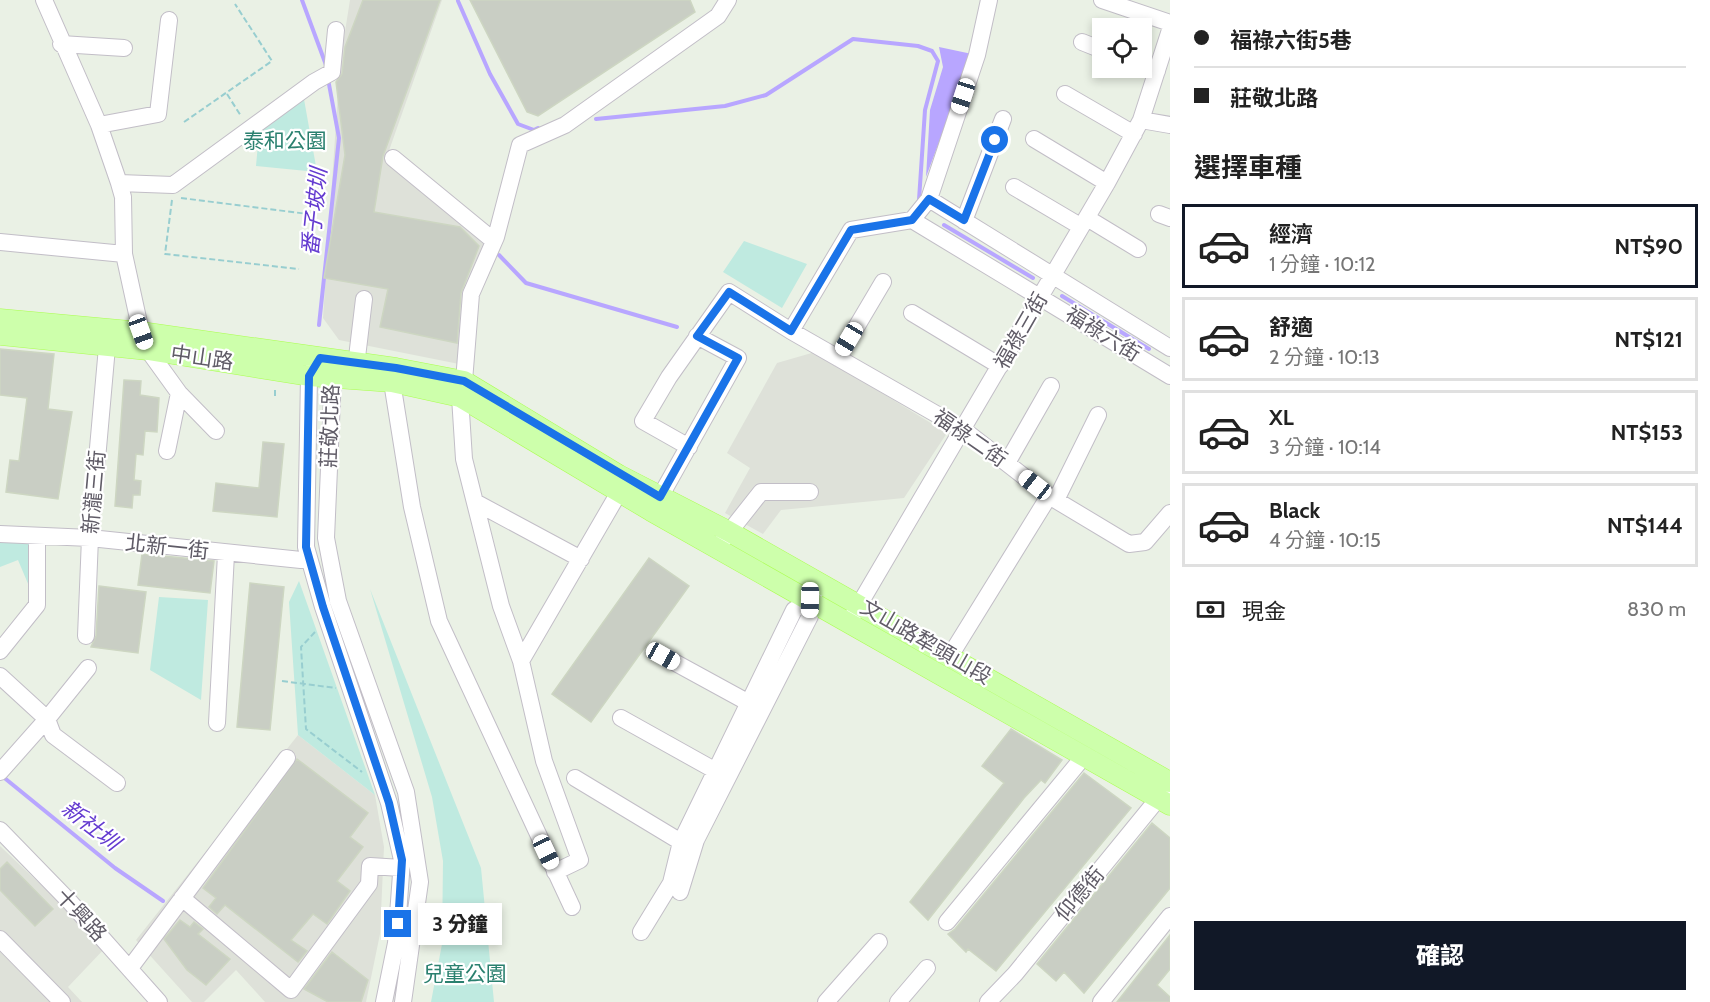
<!DOCTYPE html>
<html lang="zh-TW">
<meta charset="utf-8">
<style>
:root{--surface:#fff;--page:#f6f6f6;--text:#222;--muted:#767676;--line:#e0e0e0;--accent:#111827}
body{margin:0;font-family:Cabin,"Noto Sans TC",sans-serif;background:var(--page);color:var(--text);height:100vh;display:flex;flex-direction:column;font-size:22px;white-space:nowrap}
*{box-sizing:border-box;margin:0}
p{font-size:20px;color:var(--muted)}
.icon{flex:none;width:33px;height:33px;fill:none;stroke:currentColor;stroke-width:2;stroke-linecap:round;stroke-linejoin:round}
.map{position:relative;flex:1;overflow:hidden}
.drawer{display:flex;flex-direction:column;background:var(--surface);width:540px}
.drawer>*{flex:none}
.banner{display:grid;align-content:center;height:132px;padding:0 24px;background:var(--surface)}
.tools{position:absolute;left:1092px;top:18px;display:grid;gap:12px}
.tools a{display:grid;place-items:center;width:60px;height:60px;border-radius:0px;background:var(--surface);box-shadow:0 3px 9px #0003;font-size:30px}
.end{position:absolute;width:27px;height:27px;margin:-14px;border:8px solid #1a73e8;background:#fff;box-shadow:0 0 0 3px #fff}
.from{border-radius:50%}
.bubble{position:absolute;height:42px;border-radius:0px;background:var(--surface);box-shadow:0 3px 9px #0003;font-size:20px;font-weight:800;line-height:42px;text-align:center}
.car{position:absolute;width:18px;height:36px;margin:-18px -9px;border-radius:8px;box-shadow:0 0 4px 2px #0007;background:linear-gradient(#fff 24%,#345 0 40%,#fff 0 76%,#345 0 86%,#fff 0)}
.banner b{display:flex;align-items:center;gap:21px;height:57px;font-size:22px}
.banner b+b{border-top:2px solid var(--line)}
.banner i{width:15px;height:15px;background:var(--text)}
ul{padding:0;list-style:none}
li{display:flex;align-items:center;gap:18px;height:84px;margin:0 12px 9px;padding:0 12px;border:3px solid var(--line);border-radius:0px}
li div{flex:1}
li b{display:block;font-size:22px}
li em{font-style:normal;font-weight:800}
li.active{border-color:var(--accent)}
li>.icon{width:54px;height:54px;stroke-width:1.5}
h2{padding:0 24px;font-size:27px;line-height:72px}
.pay{display:flex;align-items:center;gap:15px;height:66px;padding:0 24px;font-size:22px}
.pay p{margin-inline-start:auto}
.button{display:flex;gap:12px;margin-top:auto;padding:12px 24px}
.button a{flex:1;height:69px;border-radius:0px;background:var(--accent);color:#fff;font-size:24px;font-weight:800;line-height:69px;text-align:center}
main{display:flex;flex:1;min-height:0}
.map>svg:first-child{display:block}
.industrial{fill:#dee1d9}
.green{fill:#bfeae0}
.water{fill:#b8a6ff}
.lines{fill:none;stroke-linecap:round;stroke-linejoin:round}
.stream{stroke:#b8a6ff;stroke-width:4}
.building{fill:#c9cec4;stroke:#cdd6c2;stroke-width:1.5}
.minor-casing{stroke:#c2bec7;stroke-width:18}
.major-casing{stroke:#abff4f;stroke-width:21}
.path{stroke:#98ced0;stroke-width:2;stroke-dasharray:6 3;stroke-linecap:butt}
.minor{stroke:#fff;stroke-width:16}
.major{stroke:#cdffab;stroke-width:20}
.route{stroke:#1a73e8;stroke-width:8}
.labels{text-anchor:middle;stroke-width:4.5;stroke-linejoin:round;paint-order:stroke}
.park-label{font-size:21px;fill:#2a806f;stroke:#fff}
.street-label{font-size:21px;fill:#605c67;stroke:#fff}
.water-label{font-size:22px;font-style:italic;fill:#643bd0;stroke:#fff}
</style>
<main>
<div class="map">
<svg width="1170" height="1002" viewBox="0 0 1170 1002">
<rect width="100%" height="100%" fill="#eaf1e5"/>
<path class="industrial" d="M350,0H442L385,162L486,246L459,364L339,340L323,318L340,63Z
M815,352L947,433L904,498L781,510L763,534L725,513L750,468L727,453L777,363Z
M298,735L375,795L384,847L380,934L366,1002H265L236,970L204,1002H192L136,940Z
M0,846L106,947L68,987L82,1002H0Z"/>
<path class="green" d="M302,88L317,172L256,166L260,122Z
M744,241L807,264L782,308L723,272Z
M0,534L37,537V605L18,560L0,567Z
M299,581L375,795L298,735L289,602Z
M370,589L481,868L494,1002H431L442,944L443,861L432,797Z
M159,597L208,600L201,700L150,670Z"/>
<path class="water" d="M939,47L972,54L926,177L930,110L943,67Z"/>
<g class="lines">
<path class="stream" d="M302,0L326,65
M458,1L490,74L518,124L534,130L538,128
M596,119L725,106L766,95L853,39L918,46L932,51L938,61L925,110L919,200
M944,225L1033,278
M499,255L526,283L677,327
M1062,296L1149,349
M319,325L339,138L328,79
M2,776L115,868L163,901"/>
</g>
<path class="building" d="M363,0H440L383,156L374,212L460,227L479,246L461,293L457,343L380,327L388,289L324,278L345,155L336,82L342,74L345,47Z
M470,0H690L695,12L538,116L527,112Z
M0,349L54,354L48,409L72,412L58,499L6,492L10,460L19,461L27,398L0,395Z
M124,380L141,381L140,395L159,398L157,432L145,431L143,455L136,454L134,480L141,481L140,495H133L132,508L115,506Z
M263,442L284,444L277,517L213,511L216,483L259,488Z
M142,554L214,561L210,593L138,585Z
M649,558L689,586L591,722L552,694Z
M250,583L284,587L270,730L237,727Z
M99,586L146,592L138,653L91,647L96,636Z
M1011,729L1062,760L1045,783L1041,780L1024,798L928,920L910,902L1004,783L982,766Z
M297,759L368,813L350,837L363,847L337,881L350,891L327,924L313,914L291,940L307,951L298,962L225,905L217,914L209,907L216,898L203,888Z
M1084,773L1131,808L996,971L968,949L966,952L948,934L955,929Z
M1152,823L1170,838V888L1084,993L1064,972L1056,981L1037,964Z
M7,862L53,909L35,926L0,890V869Z
M180,920L190,927L194,922L203,929L198,934L230,959L206,985L187,970L164,939Z
M1170,935V969L1157,985L1170,997V1002H1117Z
M332,952L368,980L361,1002H328L304,989Z"/>
<g class="lines">
<g class="minor-casing">
<path id="minor" d="M44,0L99,125L119,183L123,197L124,254L141,332L148,350L179,393L167,451
M1102,0L1170,23
M1082,42L1102,50
M61,44L124,48
M1142,65L1157,71
M1065,94L1134,134
M1141,120L1170,125
M99,125L158,114L169,20
M1034,139L1107,183
M393,158L494,241
M119,183L173,185L314,82L332,72L336,30
M1014,187L1080,226
M929,199L1170,348
M1159,214L1170,218
M1087,218L1138,249
M912,220L1170,376
M964,221L1003,119
M0,242L124,254
M912,313L1000,366
M791,331L851,230L912,220L929,199L977,55L989,0
M838,358L883,282
M355,374L364,299
M392,382L412,507L439,621L572,907
M179,393L216,431
M689,447L643,421L669,377L729,292L791,331L964,430L1049,496L1129,544L1145,542L1170,513
M1007,463L1051,386
M1056,500L1098,415
M475,502L581,559
M655,506L738,358L697,336
M0,534L90,538L301,560
M723,540L761,492H810
M849,622L1107,183L1141,120L1170,30
M86,636L90,538L107,347
M0,651L37,605V537
M663,656L749,703
M950,656L1049,496
M521,661L625,482
M0,676L47,719L53,735L117,783
M621,718L716,771
M217,723L226,554
M0,772L47,719L88,668
M575,778L681,842L671,883L641,932
M0,830L70,902L159,1002
M681,842L794,610L810,600
M555,872L580,860L544,761L521,661L501,606L464,459L460,397L464,381L471,294L496,237L520,145L565,125L718,16L728,0
M680,892L696,840L810,616V600L816,591
M182,898L291,990L369,884L370,866L401,868
M947,922L1085,755
M0,939L62,1002
M130,968L287,758
M384,1002L396,943L402,860L389,803L323,607L306,547L309,376L320,358L333,376L326,538L338,601L406,792L420,882L403,1002
M826,1002L879,942
M898,1002L927,968
M988,1002L1015,974L1170,784
M1101,1002L1170,916"/>
</g>
<g class="major-casing">
<path id="major" d="M0,319L141,332L396,368L464,381L619,475L728,531L1170,782
M0,335L148,350L309,376L392,382L460,397L651,511L1170,805"/>
</g>
<path class="path" d="M227,94L241,116
M184,122L272,61L235,4
M181,198L308,214
M172,200L165,254L299,269
M275,396V387
M315,632L301,647L306,729L362,772
M282,681L336,688"/>
<use href="#minor" class="minor"/>
<use href="#major" class="major"/>
</g>
<g class="lines">
<path class="route" d="M398,924L402,860L389,803L323,607L306,547L309,376L320,358L396,368L464,381L660,497L738,358L697,336L729,292L791,331L851,230L912,220L929,199L964,220L995,140"/>
</g>
<g class="labels">
<g class="park-label">
<text x="285" y="148">泰和公園</text>
<text x="465" y="981">兒童公園</text>
</g>
<g class="street-label">
<text transform="translate(1021 331) rotate(-60)" y="7">福祿三街</text>
<text transform="translate(1103 334) rotate(32)" y="7">福祿六街</text>
<text transform="translate(202 358) rotate(8)" y="7">中山路</text>
<text transform="translate(330 426) rotate(-88)" y="7">莊敬北路</text>
<text transform="translate(970 438) rotate(35)" y="7">福祿二街</text>
<text transform="translate(94 492) rotate(-85)" y="7">新瀧三街</text>
<text transform="translate(167 547) rotate(6)" y="7">北新一街</text>
<text transform="translate(926 642) rotate(30)" y="7">文山路犂頭山段</text>
<text transform="translate(1080 894) rotate(-50)" y="7">仰德街</text>
<text transform="translate(81 915) rotate(47)" y="7">十興路</text>
</g>
<g class="water-label">
<text transform="translate(314 212) rotate(-84)" y="8">番子坡圳</text>
<text transform="translate(91 825) rotate(38)" y="8">新社圳</text>
</g>
</g>
</svg>
<div class="tools">
<a><svg class="icon" aria-label="locate" viewBox="0 0 24 24"><circle cx="12" cy="12" r="6"/><path d="M12 2v4M12 18v4M2 12h4M18 12h4"/></svg></a>
</div>
<i class="end from" style="left:995px;top:140px"></i>
<i class="end" style="left:398px;top:924px"></i>
<div class="bubble" style="left:418px;top:903px;width:84px">3 分鐘</div>
<i class="car" style="left:963px;top:96px;rotate:198deg"></i>
<i class="car" style="left:141px;top:332px;rotate:160deg"></i>
<i class="car" style="left:849px;top:339px;rotate:211deg"></i>
<i class="car" style="left:1035px;top:485px;rotate:308deg"></i>
<i class="car" style="left:810px;top:600px;rotate:181deg"></i>
<i class="car" style="left:663px;top:656px;rotate:119deg"></i>
<i class="car" style="left:546px;top:852px;rotate:155deg"></i>
</div>
<section class="drawer">
<div class="banner">
<b><i class="from"></i>福祿六街5巷</b>
<b><i></i>莊敬北路</b>
</div>
<h2>選擇車種</h2>
<ul>
<li class="active"><svg class="icon" aria-label="car" viewBox="0 0 24 24"><path d="M5 17H2v-5l4-1 3-4h7l3 4 3 1v5h-3M9 17h6M6 11h13"/><circle cx="7" cy="17" r="2"/><circle cx="17" cy="17" r="2"/></svg><div><b>經濟</b><p>1 分鐘 · 10:12</p></div><em>NT$90</em></li>
<li><svg class="icon" aria-label="car" viewBox="0 0 24 24"><path d="M5 17H2v-5l4-1 3-4h7l3 4 3 1v5h-3M9 17h6M6 11h13"/><circle cx="7" cy="17" r="2"/><circle cx="17" cy="17" r="2"/></svg><div><b>舒適</b><p>2 分鐘 · 10:13</p></div><em>NT$121</em></li>
<li><svg class="icon" aria-label="car" viewBox="0 0 24 24"><path d="M5 17H2v-5l4-1 3-4h7l3 4 3 1v5h-3M9 17h6M6 11h13"/><circle cx="7" cy="17" r="2"/><circle cx="17" cy="17" r="2"/></svg><div><b>XL</b><p>3 分鐘 · 10:14</p></div><em>NT$153</em></li>
<li><svg class="icon" aria-label="car" viewBox="0 0 24 24"><path d="M5 17H2v-5l4-1 3-4h7l3 4 3 1v5h-3M9 17h6M6 11h13"/><circle cx="7" cy="17" r="2"/><circle cx="17" cy="17" r="2"/></svg><div><b>Black</b><p>4 分鐘 · 10:15</p></div><em>NT$144</em></li>
</ul>
<div class="pay"><svg class="icon" aria-label="cash" viewBox="0 0 24 24"><path d="M3 7h18v10H3z"/><circle cx="12" cy="12" r="2"/></svg>現金<p>830 m</p></div>
<div class="button"><a>確認</a></div>
</section>
</main>
